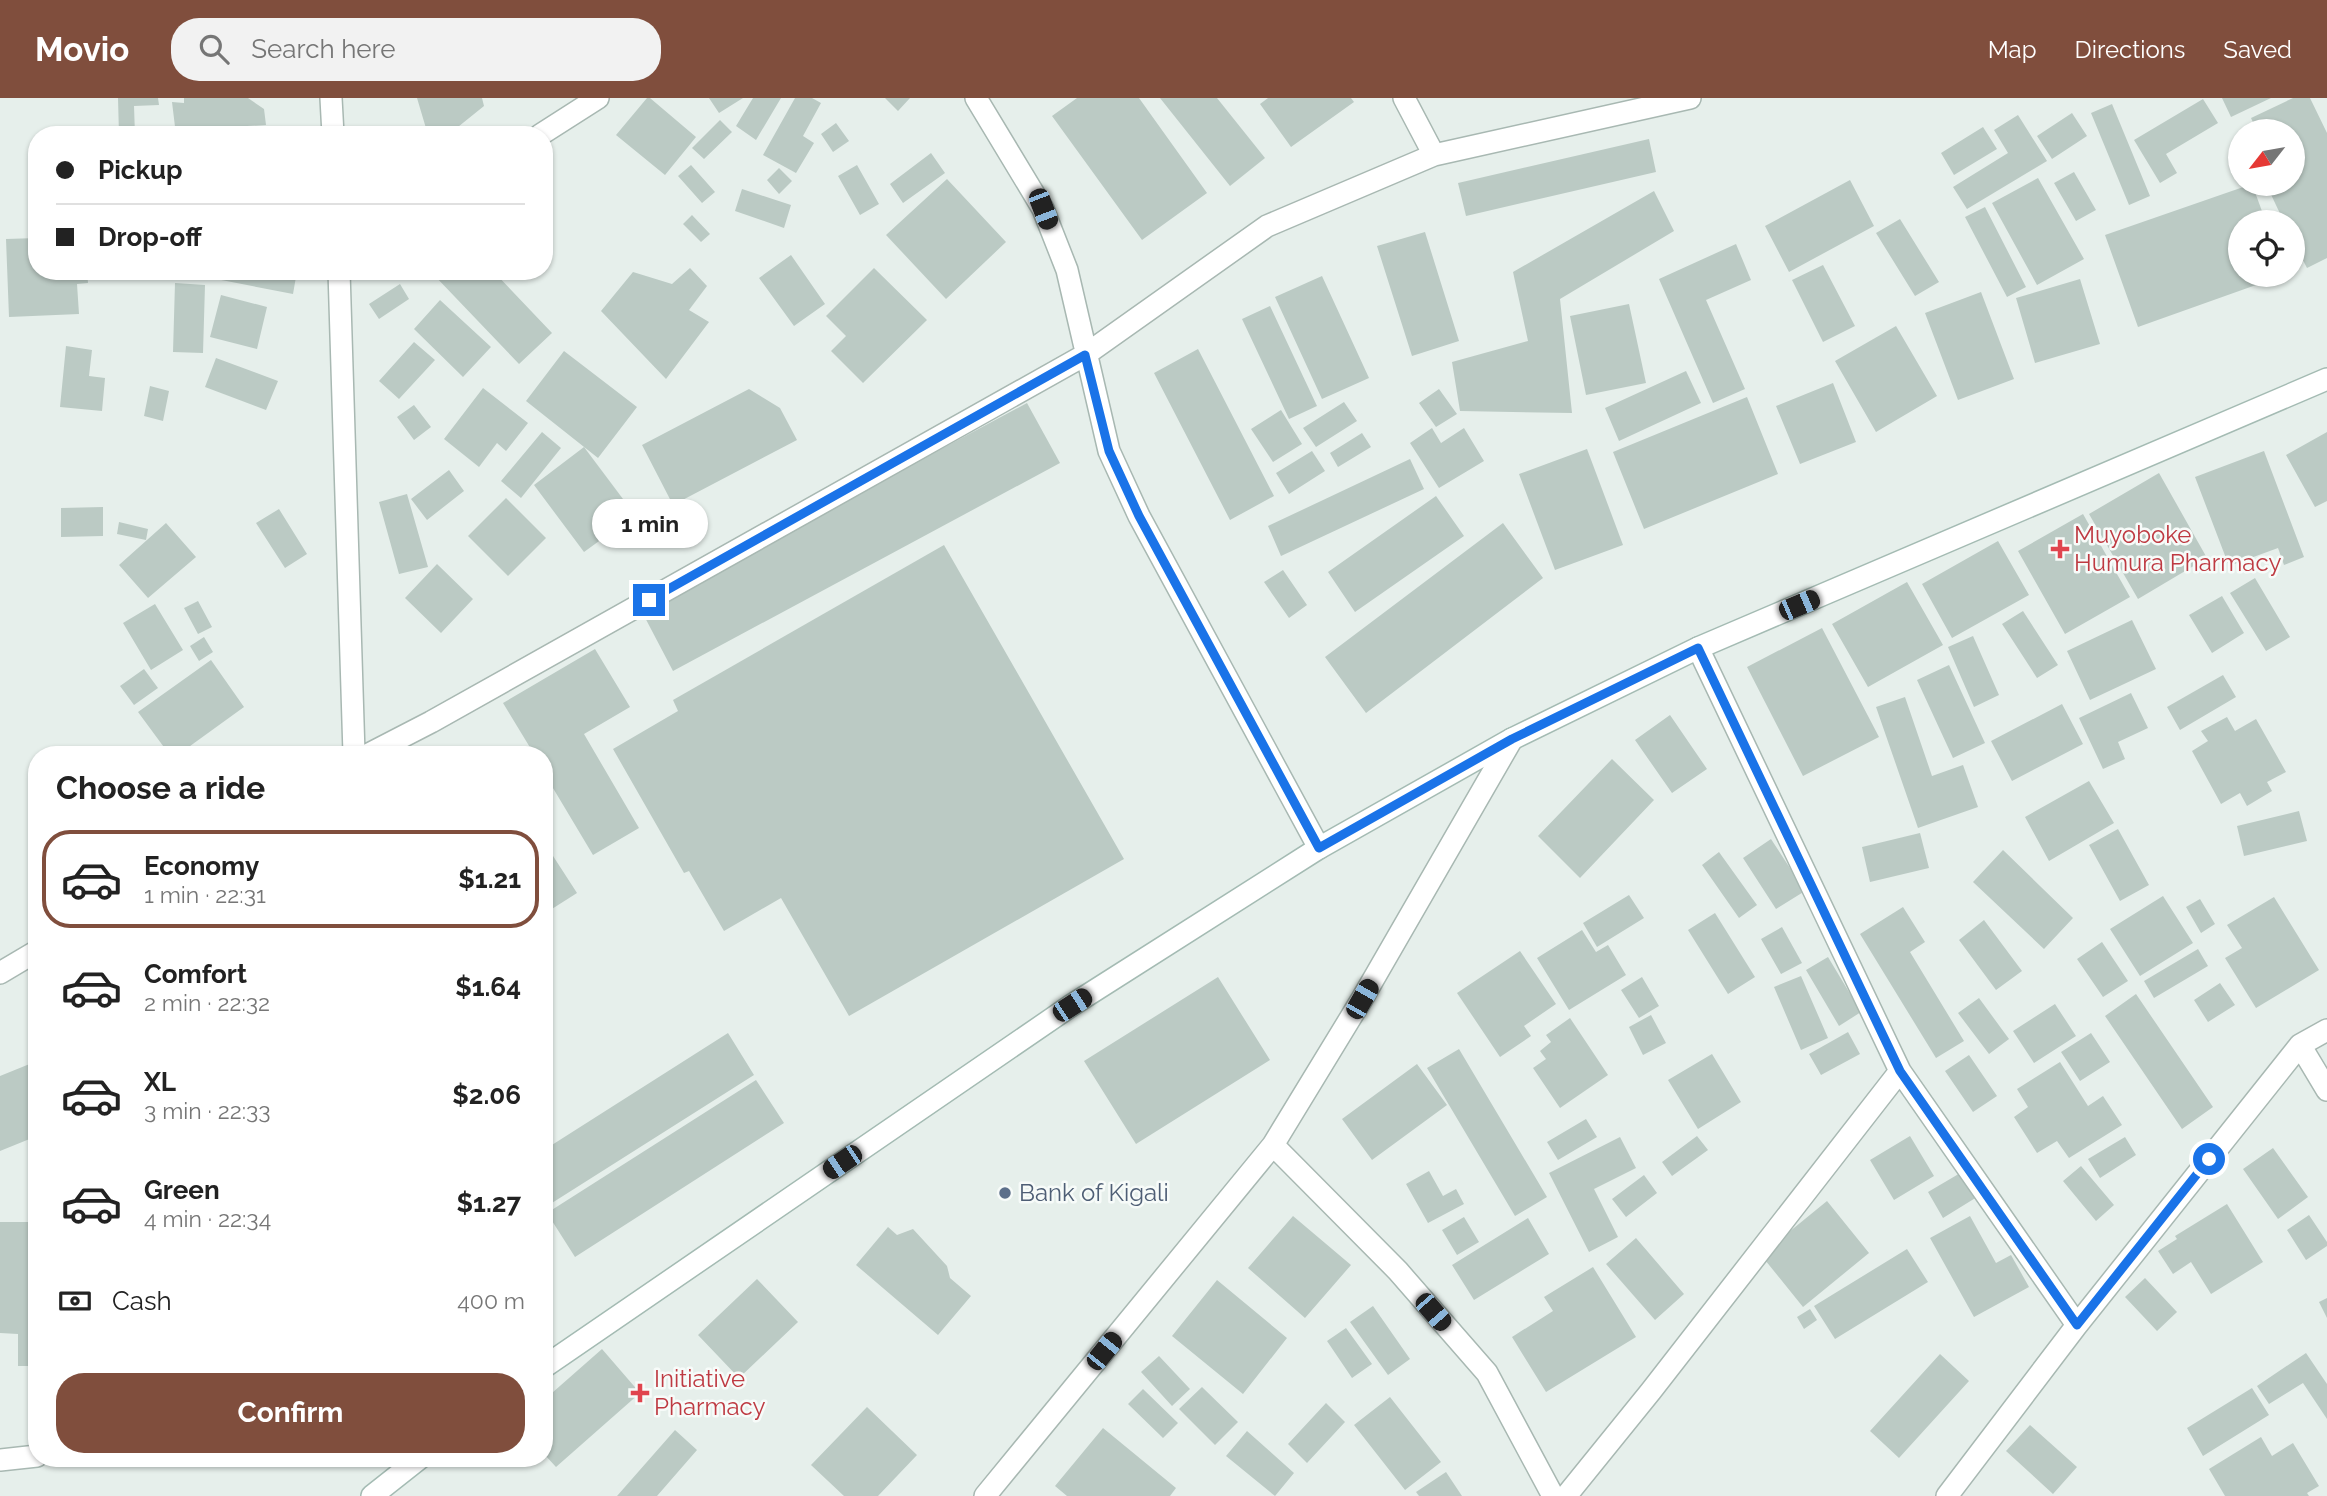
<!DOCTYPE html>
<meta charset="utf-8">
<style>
:root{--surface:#fff;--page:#f2f2f2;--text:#222;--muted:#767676;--line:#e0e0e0;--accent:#804e3d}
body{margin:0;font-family:Raleway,sans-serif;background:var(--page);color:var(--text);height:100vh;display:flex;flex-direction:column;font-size:26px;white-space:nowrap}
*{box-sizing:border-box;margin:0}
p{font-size:23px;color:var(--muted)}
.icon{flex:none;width:38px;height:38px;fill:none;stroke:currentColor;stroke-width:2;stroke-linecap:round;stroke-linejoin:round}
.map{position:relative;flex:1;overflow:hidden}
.drawer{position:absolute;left:28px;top:648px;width:525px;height:721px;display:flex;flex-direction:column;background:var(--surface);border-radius:28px;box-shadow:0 2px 5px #0004}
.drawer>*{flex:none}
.banner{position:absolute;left:28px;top:28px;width:525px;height:154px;border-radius:28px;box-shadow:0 2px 5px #0004;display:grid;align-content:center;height:154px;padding:0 28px;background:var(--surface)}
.needle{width:46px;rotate:239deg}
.controls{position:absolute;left:2228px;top:21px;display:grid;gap:14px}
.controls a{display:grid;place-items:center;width:77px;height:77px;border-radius:50%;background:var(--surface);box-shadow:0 2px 5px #0004;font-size:35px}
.end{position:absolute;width:32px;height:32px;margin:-16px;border:9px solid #1a73e8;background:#fff;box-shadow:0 0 0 4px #fff}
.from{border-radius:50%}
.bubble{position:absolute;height:49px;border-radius:24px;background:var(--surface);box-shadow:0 2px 5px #0004;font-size:23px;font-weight:700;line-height:49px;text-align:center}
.car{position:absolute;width:21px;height:42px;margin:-21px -10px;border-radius:9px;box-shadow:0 0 5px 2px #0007;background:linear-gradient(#222 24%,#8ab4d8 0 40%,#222 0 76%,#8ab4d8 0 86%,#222 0)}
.banner b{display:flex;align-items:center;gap:24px;height:66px;font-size:26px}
.banner b+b{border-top:2px solid var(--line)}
.banner i{width:18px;height:18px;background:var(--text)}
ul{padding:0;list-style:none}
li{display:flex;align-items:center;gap:21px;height:98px;margin:0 14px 10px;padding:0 14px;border:4px solid transparent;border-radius:28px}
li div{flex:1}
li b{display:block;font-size:26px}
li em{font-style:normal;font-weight:700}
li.on{border-color:var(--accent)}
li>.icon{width:63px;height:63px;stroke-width:1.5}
h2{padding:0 28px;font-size:32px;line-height:84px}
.pay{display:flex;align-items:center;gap:18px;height:77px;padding:0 28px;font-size:26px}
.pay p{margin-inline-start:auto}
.cta{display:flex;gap:14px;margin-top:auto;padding:14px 28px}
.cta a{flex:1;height:80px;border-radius:28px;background:var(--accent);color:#fff;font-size:28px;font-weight:700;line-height:80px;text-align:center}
header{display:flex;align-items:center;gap:42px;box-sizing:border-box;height:98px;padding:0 35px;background:var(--accent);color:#fff}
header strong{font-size:33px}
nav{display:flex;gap:38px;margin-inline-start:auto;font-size:24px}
.search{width:490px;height:63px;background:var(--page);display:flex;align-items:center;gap:18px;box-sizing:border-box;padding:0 24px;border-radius:28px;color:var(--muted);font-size:26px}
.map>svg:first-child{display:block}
.building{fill:#bbcac4}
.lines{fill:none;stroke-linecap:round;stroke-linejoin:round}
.street-casing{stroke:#a8b8b2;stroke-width:24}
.secondary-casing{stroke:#a4bbb3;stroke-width:24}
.street{stroke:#fff;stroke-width:21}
.secondary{stroke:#fff;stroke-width:21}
.route{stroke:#1a73e8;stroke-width:9}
.health-dot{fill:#e0444e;stroke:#f7fbf9;stroke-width:2.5}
.service-dot{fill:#5c6f8a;stroke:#f7fbf9;stroke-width:2.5}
.labels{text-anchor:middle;stroke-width:5;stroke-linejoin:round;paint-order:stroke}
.health-label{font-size:24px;fill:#be3a42;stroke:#f7fbf9;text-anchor:start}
.service-label{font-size:24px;fill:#4e5e75;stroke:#f7fbf9;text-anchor:start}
</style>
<header>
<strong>Movio</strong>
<div class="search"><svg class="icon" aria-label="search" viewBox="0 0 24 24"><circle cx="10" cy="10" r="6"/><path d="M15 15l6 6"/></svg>Search here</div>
<nav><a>Map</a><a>Directions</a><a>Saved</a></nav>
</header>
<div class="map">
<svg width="2327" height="1398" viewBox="0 0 2327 1398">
<rect width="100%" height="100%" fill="#e6efeb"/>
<path class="building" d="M118,0H158L159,7L134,8L135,37H119Z
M184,0H248L264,11L266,27L247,28L245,37H176L172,4L184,5Z
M417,0H482L484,8L448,37H428Z
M647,0H650L696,39L665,77L616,37Z
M709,0H743L719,15Z
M753,0H781L756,42L736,28Z
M795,0H812L821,5L803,38L814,45L796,75L763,57Z
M885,0H910L898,13Z
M1077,0H1139L1207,95L1142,142L1052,18Z
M1160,0H1217L1265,60L1230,88Z
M1268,0H1351L1354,4L1291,49L1260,6Z
M2222,0H2271L2231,19Z
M2293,0H2310L2327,35V160L2307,170L2292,141V124H2284L2266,86H2292V33H2257L2251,20Z
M2203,1L2218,25L2166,56L2177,75L2160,85L2134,42Z
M2112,6L2150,98L2129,107L2091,15Z
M2072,15L2087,38L2052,61L2037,38Z
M2018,17L2047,63L1967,111L1953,89L2008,55L1994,32Z
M720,22L732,34L704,61L692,50Z
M836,25L849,43L833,54L821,36Z
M1983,29L1997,51L1954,77L1941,55Z
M1649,41L1656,74L1466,118L1458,85Z
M931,55L945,75L903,105L890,86Z
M691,67L715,94L702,105L678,78Z
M857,67L879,106L860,117L838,78Z
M779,70L792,83L779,96L767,82Z
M2074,74L2096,112L2076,123L2054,85Z
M2038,80L2084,161L2037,187L1992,105Z
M947,81L1006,144L946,201L886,137Z
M1850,82L1874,128L1789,174L1765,128Z
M2252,86L2266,124H2240V177H2284L2138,229L2105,137Z
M742,91L791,107L784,130L735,113Z
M1654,93L1674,133L1560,201L1572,315L1460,313L1452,264L1528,243L1513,174Z
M1985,109L2026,189L2007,199L1965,119Z
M692,117L710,136L701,144L683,126Z
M1900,121L1939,184L1915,198L1876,135Z
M1425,134L1459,243L1412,258L1377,148Z
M37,140V173H87L88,185L77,186L79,216L9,219L6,141Z
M1736,146L1751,182L1706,202L1745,291L1713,305L1659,181Z
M791,157L825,206L794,228L759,180Z
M1823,167L1855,228L1823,244L1792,182Z
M690,170L707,188L689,212L709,224L666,281L601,213L633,174L672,186Z
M874,170L927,222L863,285L831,253L846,238L826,218Z
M175,173H297L293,196Z
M436,173H493L552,235L519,266L433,176Z
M1322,178L1369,280L1322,301L1275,199Z
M2080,181L2100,246L2035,265L2016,200Z
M175,185L205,187L203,255L173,254Z
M400,186L409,201L379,221L369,206Z
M1981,194L2014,281L1958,302L1925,215Z
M221,197L267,209L257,251L210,239Z
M440,202L491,249L463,279L414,231Z
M1629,206L1646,285L1586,297L1570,218Z
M1270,208L1317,308L1289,321L1242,221Z
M1896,228L1937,298L1876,334L1835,263Z
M414,244L435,262L399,301L379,283Z
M66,248L92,252L89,278L105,280L102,313L60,309Z
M1198,251L1274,398L1230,422L1154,275Z
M564,253L637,309L598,360L526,303Z
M216,260L278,283L266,312L205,289Z
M1686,273L1701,305L1619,343L1605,310Z
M1833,285L1856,344L1800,366L1776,308Z
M150,288L169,293L163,323L144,318Z
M483,290L528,325L506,353L497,345L479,369L444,341Z
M749,291L780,310L797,342L673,407L642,347Z
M1439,291L1457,316L1436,329L1419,305Z
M1747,299L1778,376L1644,431L1613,354Z
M1344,304L1357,323L1316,349L1303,330Z
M1027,305L1060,365L673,573L641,512Z
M414,307L431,329L414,342L397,319Z
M1281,312L1302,346L1273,364L1251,331Z
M1432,330L1441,345L1464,330L1484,363L1439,390L1410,345Z
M542,334L561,350L521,400L501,383Z
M2327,334V403L2315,409L2286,357Z
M1362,335L1371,349L1338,369L1330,355Z
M584,349L635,417L584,454L534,387Z
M1587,351L1623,447L1555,472L1519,376Z
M1312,353L1325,373L1289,396L1276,375Z
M2264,353L2304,459L2284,467L2278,450L2229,468L2195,379Z
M1410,361L1424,391L1281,458L1268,428Z
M449,372L464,393L427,422L411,401Z
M2159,375L2207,460L2138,501L2089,416Z
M407,396L428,469L399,476L379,404Z
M1436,398L1464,438L1355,514L1328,474Z
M506,400L546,440L508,478L468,438Z
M103,409V438L61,439V410Z
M279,411L307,456L285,470L256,425Z
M2083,416L2130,499L2065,536L2018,453Z
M119,424L148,431L146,442L117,436Z
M166,425L196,459L148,500L119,467Z
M1503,425L1543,480L1366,615L1325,559Z
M1998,443L2029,497L1952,540L1922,486Z
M944,447L1124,761L849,918L781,800L724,833L689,773L684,775L613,651L678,613L673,602Z
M437,466L473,501L441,535L405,500Z
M1283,472L1307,507L1289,520L1264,484Z
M2255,480L2290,539L2266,553L2230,495Z
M1907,484L1943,547L1868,589L1832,526Z
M2222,498L2244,535L2212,555L2189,517Z
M198,503L212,529L198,536L184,510Z
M155,506L183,552L151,572L123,525Z
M2023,513L2058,567L2037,580L2002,526Z
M2132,522L2156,571L2090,602L2067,553Z
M1822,530L1879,639L1803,678L1747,569Z
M1973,538L1999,597L1974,609L1948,549Z
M204,539L213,554L199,563L190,548Z
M595,551L630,609L584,636L639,730L593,757L544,675V656H534L503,605Z
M211,562L244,609L179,656H169L138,614Z
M1949,567L1985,645L1953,660L1917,582Z
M144,571L158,590L134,607L120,588Z
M2223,577L2236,599L2180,632L2167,609Z
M2131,595L2148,630L2118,644L2125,661L2103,671L2079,620Z
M1905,599L1932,678L1963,667L1978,709L1918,730L1876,609Z
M2062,606L2083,646L2012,683L1991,643Z
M1670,617L1707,671L1672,695L1635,642Z
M2227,619L2235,633L2256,621L2286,674L2267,684L2272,693L2247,708L2240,695L2221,706L2192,653L2208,643L2201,633Z
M1612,661L1654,702L1580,780L1538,738Z
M2089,683L2114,725L2049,763L2025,719Z
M2299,713L2307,743L2244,758L2237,728Z
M2118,731L2149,787L2120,803L2089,747Z
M1920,735L1929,770L1870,784L1862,749Z
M1771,741L1805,793L1776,811L1743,760Z
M544,744L577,795L544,816Z
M2003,752L2073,820L2044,851L1973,784Z
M1719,754L1757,807L1739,820L1702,767Z
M1629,797L1644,820L1597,849L1583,825Z
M2163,798L2193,845L2140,878L2110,831Z
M2274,799L2319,872L2256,910L2225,860L2242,850L2227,827Z
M2200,801L2215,826L2201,835L2186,809Z
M1903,809L1925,844L1910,854L1964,943L1936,960L1860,836Z
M1715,815L1755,879L1728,896L1688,832Z
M1984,822L2022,873L1996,892L1959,842Z
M1782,829L1802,865L1781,876L1761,841Z
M1582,832L1596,854L1608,847L1626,877L1569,912L1537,860Z
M2102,844L2128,883L2103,899L2077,861Z
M2198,851L2208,868L2154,900L2144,883Z
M1520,853L1556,906L1524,928L1531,938L1500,959L1457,895Z
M1828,859L1861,914L1839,928L1806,872Z
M1801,878L1828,940L1801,952L1774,889Z
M1218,879L1270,962L1136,1046L1084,963Z
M1642,879L1659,908L1639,920L1621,892Z
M2220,885L2235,907L2208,924L2194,902Z
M2136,896L2213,1009L2182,1031L2105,918Z
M1979,900L2009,941L1989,956L1958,915Z
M2055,906L2076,938L2034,965L2013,933Z
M1651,917L1666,945L1643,957L1629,929Z
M1570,920L1608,977L1560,1010L1533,970L1546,961L1540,953L1551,944L1546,937Z
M1848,934L1860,956L1821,977L1809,956Z
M728,935L754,977L544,1110V1052Z
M2091,935L2110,964L2080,983L2061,954Z
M1459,951L1547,1099L1515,1118L1427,970Z
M1712,956L1741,1004L1698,1031L1668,982Z
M1969,957L1997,998L1973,1014L1945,973Z
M37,963V1038L0,1053V978Z
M2060,964L2088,1008L2103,998L2122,1027L2069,1060L2057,1043L2037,1055L2014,1019L2028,1009L2017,991Z
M1417,966L1447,1007L1372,1062L1342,1021Z
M756,982L784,1025L575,1159L547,1115Z
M1586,1021L1597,1039L1558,1062L1547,1044Z
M1697,1038L1708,1052L1672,1078L1662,1064Z
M1910,1038L1934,1078L1894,1102L1870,1062Z
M1620,1039L1636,1070L1594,1091L1618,1139L1589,1154L1549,1075Z
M2125,1039L2136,1057L2100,1080L2088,1061Z
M2273,1050L2308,1099L2278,1121L2243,1071Z
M2081,1068L2114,1107L2096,1123L2063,1083Z
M1429,1073L1443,1098L1456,1091L1464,1106L1428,1125L1406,1086Z
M1962,1074L1977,1099L1943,1120L1928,1094Z
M1644,1077L1657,1095L1626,1119L1612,1101Z
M1827,1103L1869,1155L1803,1209L1761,1157Z
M2227,1106L2263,1164L2211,1196L2191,1164L2173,1176L2158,1153L2177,1141L2175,1138Z
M2309,1117L2327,1144V1148L2306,1162L2287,1132Z
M1293,1118L1351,1167L1305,1220L1248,1170Z
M1970,1118L1996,1165L2011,1157L2029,1189L1974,1219L1930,1140Z
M1464,1119L1479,1144L1457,1157L1442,1132Z
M1528,1120L1549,1156L1474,1202L1452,1167Z
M0,1124H37V1268H18V1236L0,1235Z
M888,1129L897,1137L913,1131L947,1168L950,1180L971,1198L938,1237L856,1167Z
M1636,1140L1684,1196L1655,1222L1606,1166Z
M1907,1151L1928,1184L1835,1241L1814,1208Z
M1593,1169L1636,1239L1546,1294L1512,1239L1553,1213L1544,1199Z
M2145,1180L2177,1214L2157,1233L2125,1199Z
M757,1181L798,1224L739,1280L698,1237Z
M1217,1182L1287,1240L1243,1296L1172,1238Z
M2327,1200V1220L2319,1204Z
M1373,1208L1410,1261L1388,1277L1350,1224Z
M1810,1211L1817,1222L1804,1231L1797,1219Z
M1346,1230L1372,1266L1352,1280L1327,1243Z
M602,1251L640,1295L556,1369L544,1356V1302Z
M2306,1255L2327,1286V1321L2303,1285L2269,1306L2257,1288Z
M1940,1256L1969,1283L1899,1360L1870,1333Z
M1159,1258L1190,1291L1172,1308L1141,1274Z
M1202,1289L1238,1324L1215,1347L1179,1311Z
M2252,1290L2269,1317L2203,1358L2187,1330Z
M1143,1291L1178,1325L1163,1340L1128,1306Z
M1390,1299L1441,1364L1405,1392L1354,1327Z
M1326,1305L1345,1324L1307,1365L1288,1346Z
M867,1309L917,1357L878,1398H844L811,1367Z
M2030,1327L2077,1369L2053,1396L2006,1353Z
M1103,1330L1176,1390L1170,1398H1067L1055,1388Z
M675,1332L697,1352L657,1398H617Z
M1247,1333L1294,1375L1275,1398L1226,1358Z
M2261,1339L2272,1358L2293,1345L2319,1388L2307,1395L2309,1398H2225L2209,1371Z
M1446,1374L1462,1398H1419L1416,1394Z"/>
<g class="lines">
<g class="street-casing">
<path id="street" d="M331,0L333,37
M976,0L1043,111L1067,172L1109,353L1139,418L1319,750
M540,37L598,0
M1434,57L1690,0
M339,173L354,656
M1698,550L1900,973L2077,1227
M369,656L431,624L1085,257L1267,128L1434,57L1404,0
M0,875L37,853
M2300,947L2327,992
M1273,1047L1398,1173L1487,1275L1553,1398
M0,1362L37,1358
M985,1398L1273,1047L1362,901L1512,641
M1566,1398L1651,1293L1900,973
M1947,1398L2077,1227L2300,947L2327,932"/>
</g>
<g class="secondary-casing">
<path id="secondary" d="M544,1269L1072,907L1319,750L1512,641L1698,550L2327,281
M372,1398L420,1360"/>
</g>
<use href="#street" class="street"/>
<use href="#secondary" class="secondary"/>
</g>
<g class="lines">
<path class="route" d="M649,502L1085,257L1109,353L1139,418L1319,750L1512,641L1698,550L1900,973L2077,1227L2209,1061"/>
</g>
<g class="health-dot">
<path d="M2056.5 440.5h7v7h7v7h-7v7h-7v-7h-7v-7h7z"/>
<path d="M636.5 1284.5h7v7h7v7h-7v7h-7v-7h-7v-7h7z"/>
</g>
<circle class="service-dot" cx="1005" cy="1095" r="7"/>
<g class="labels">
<g class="health-label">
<text x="2074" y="445">Muyoboke<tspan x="2074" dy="28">Humura Pharmacy</tspan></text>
<text x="654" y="1289">Initiative<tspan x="654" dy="28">Pharmacy</tspan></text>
</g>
<g class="service-label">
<text x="1019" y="1103">Bank of Kigali</text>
</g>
</g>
</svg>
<div class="controls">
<a><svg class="needle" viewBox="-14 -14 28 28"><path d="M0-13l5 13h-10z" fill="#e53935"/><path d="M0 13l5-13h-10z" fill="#767676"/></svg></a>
<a><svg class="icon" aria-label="locate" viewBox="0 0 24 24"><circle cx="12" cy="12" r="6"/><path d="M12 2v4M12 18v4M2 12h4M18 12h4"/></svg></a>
</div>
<i class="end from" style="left:2209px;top:1061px"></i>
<i class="end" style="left:649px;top:502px"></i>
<div class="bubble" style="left:592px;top:401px;width:116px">1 min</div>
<i class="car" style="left:1043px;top:111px;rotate:159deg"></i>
<i class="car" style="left:1799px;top:507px;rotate:67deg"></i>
<i class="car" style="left:1362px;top:901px;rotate:30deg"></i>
<i class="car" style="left:1072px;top:907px;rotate:57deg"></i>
<i class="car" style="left:842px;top:1064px;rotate:236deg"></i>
<i class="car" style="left:1433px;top:1214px;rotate:139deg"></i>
<i class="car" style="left:1104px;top:1253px;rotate:39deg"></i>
<div class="banner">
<b><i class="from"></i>Pickup</b>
<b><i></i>Drop-off</b>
</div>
<section class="drawer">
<h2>Choose a ride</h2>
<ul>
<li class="on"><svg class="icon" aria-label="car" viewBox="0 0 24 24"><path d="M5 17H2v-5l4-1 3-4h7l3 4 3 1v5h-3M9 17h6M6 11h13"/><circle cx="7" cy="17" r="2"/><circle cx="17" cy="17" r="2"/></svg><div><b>Economy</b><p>1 min · 22:31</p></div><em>$1.21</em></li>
<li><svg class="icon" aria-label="car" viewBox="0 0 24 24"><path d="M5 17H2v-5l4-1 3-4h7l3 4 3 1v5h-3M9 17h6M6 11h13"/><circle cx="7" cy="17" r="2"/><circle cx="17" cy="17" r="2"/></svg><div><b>Comfort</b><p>2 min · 22:32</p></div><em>$1.64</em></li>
<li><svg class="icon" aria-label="car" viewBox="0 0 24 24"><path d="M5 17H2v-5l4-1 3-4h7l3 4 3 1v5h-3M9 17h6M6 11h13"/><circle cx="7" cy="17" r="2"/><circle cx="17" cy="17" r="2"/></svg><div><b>XL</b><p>3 min · 22:33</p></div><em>$2.06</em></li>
<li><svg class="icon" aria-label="car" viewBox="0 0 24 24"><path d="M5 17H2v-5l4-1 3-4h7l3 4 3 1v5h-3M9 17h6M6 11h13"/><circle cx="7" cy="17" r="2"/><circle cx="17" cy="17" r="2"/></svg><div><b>Green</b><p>4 min · 22:34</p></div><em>$1.27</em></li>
</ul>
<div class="pay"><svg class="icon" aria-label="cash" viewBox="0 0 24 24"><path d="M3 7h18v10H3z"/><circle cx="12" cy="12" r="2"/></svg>Cash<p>400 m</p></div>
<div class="cta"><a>Confirm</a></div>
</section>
</div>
